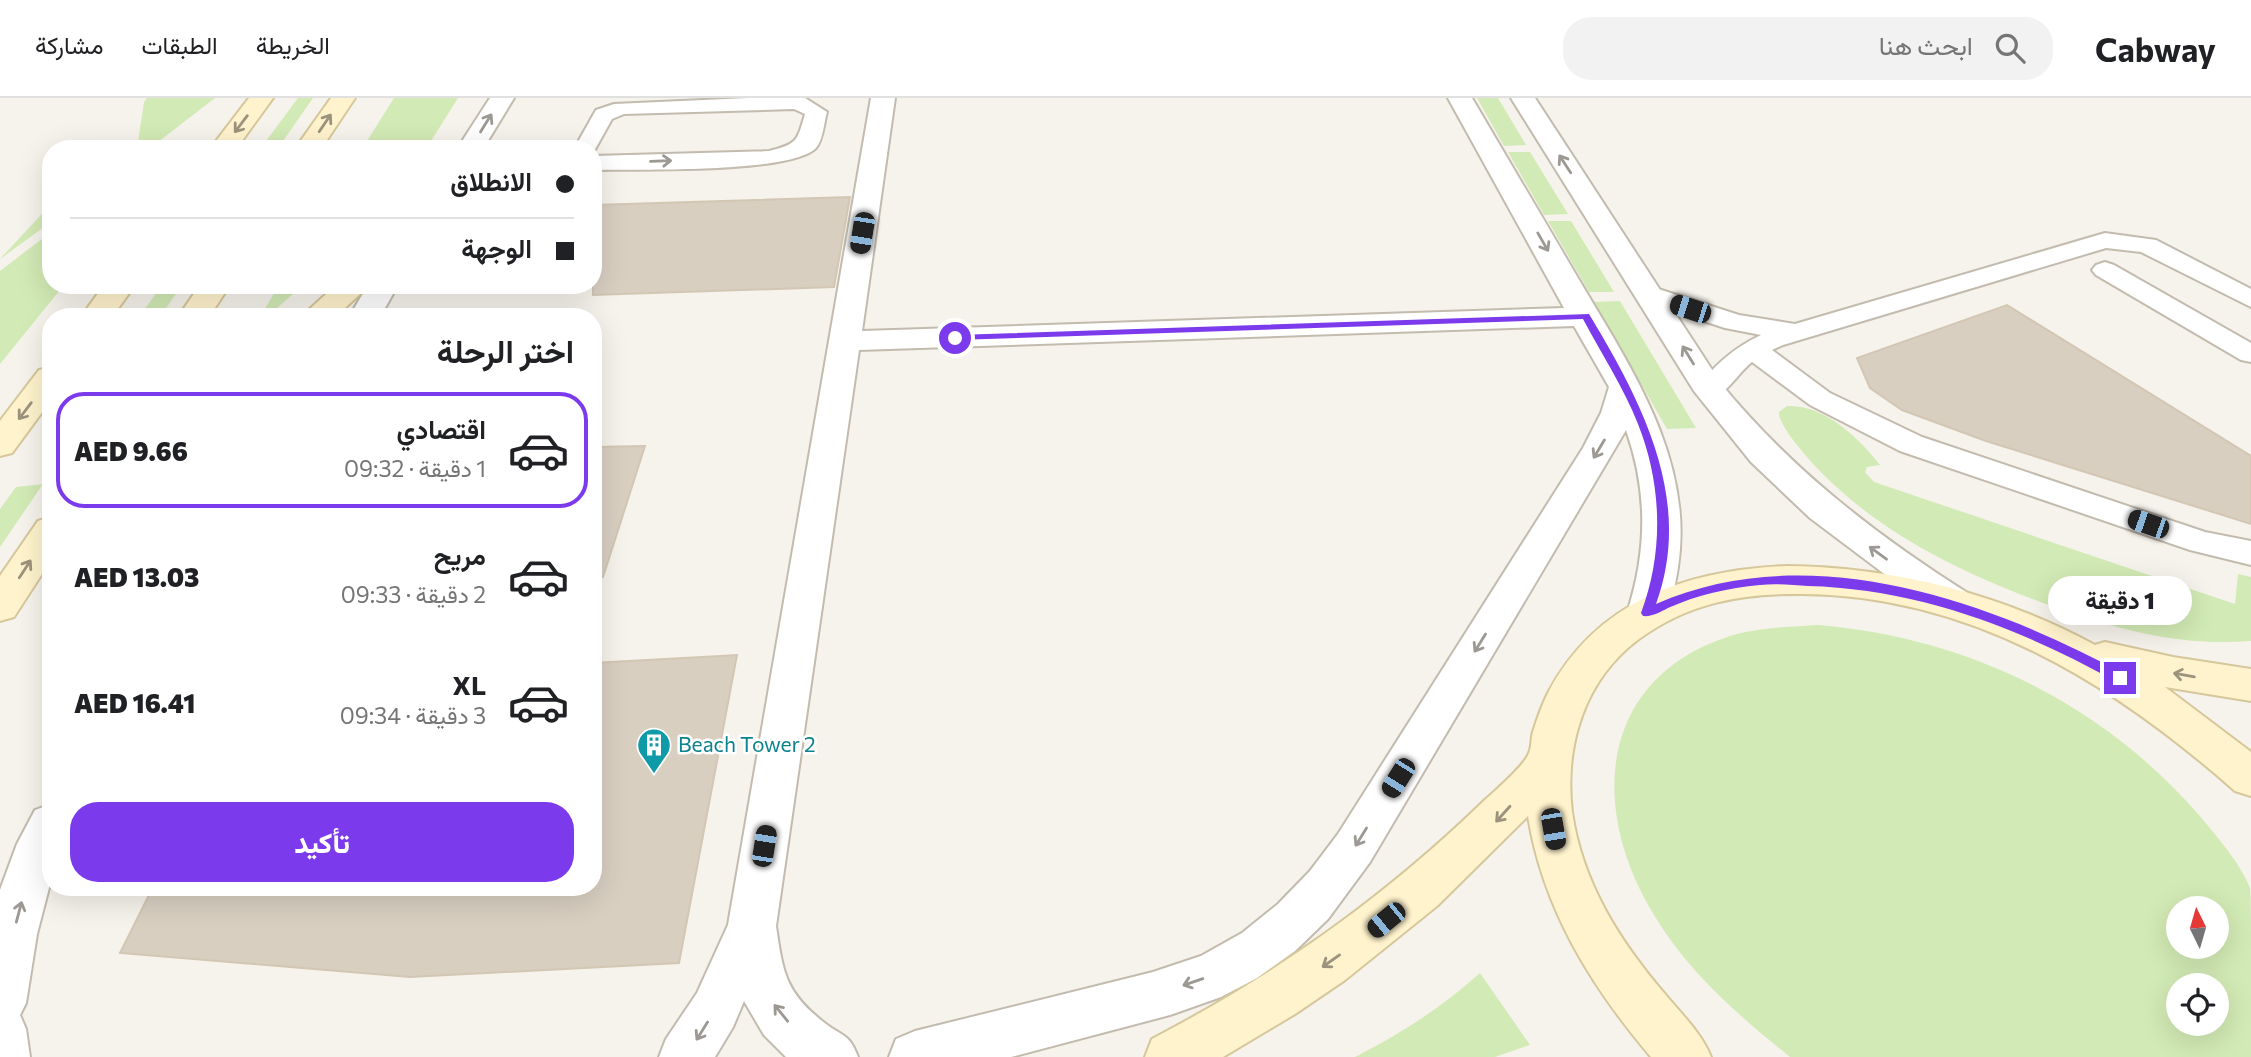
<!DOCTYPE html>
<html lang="ar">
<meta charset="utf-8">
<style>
:root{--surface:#fff;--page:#f2f2f2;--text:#202124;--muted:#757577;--line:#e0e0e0;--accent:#7c3aed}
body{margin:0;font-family:Commissioner,Vazirmatn,sans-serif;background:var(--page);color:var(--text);direction:rtl;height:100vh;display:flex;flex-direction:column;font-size:26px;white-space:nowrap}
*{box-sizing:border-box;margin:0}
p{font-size:23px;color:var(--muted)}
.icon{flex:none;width:38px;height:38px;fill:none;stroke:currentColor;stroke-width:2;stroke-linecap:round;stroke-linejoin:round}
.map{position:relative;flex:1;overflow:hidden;direction:ltr}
.drawer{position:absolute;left:42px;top:210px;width:560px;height:588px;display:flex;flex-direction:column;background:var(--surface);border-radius:28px;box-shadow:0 7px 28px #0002;direction:rtl}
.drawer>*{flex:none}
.hud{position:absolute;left:42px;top:42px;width:560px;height:154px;border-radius:28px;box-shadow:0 7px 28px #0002;direction:rtl;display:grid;align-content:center;height:154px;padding:0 28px;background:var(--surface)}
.needle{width:46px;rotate:355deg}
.tools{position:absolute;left:2166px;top:798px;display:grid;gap:14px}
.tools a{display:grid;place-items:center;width:63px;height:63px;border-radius:50%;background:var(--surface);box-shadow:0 7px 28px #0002;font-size:35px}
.end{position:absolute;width:32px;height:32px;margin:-16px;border:9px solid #7c3aed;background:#fff;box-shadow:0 0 0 4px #fff}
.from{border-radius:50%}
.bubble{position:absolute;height:49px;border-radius:24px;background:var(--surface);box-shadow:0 7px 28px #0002;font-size:23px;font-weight:800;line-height:49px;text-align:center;direction:rtl}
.car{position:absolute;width:21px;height:42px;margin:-21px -10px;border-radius:9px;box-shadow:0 0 5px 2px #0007;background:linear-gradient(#222 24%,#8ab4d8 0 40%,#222 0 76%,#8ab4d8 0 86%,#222 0)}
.hud b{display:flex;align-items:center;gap:24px;height:66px;font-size:26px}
.hud b+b{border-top:2px solid var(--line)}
.hud i{width:18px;height:18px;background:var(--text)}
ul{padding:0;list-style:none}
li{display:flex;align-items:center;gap:21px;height:116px;margin:0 14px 10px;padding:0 14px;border:4px solid transparent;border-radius:28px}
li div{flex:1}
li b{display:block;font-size:26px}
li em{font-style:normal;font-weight:800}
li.on{border-color:var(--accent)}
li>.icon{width:63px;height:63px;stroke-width:1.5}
h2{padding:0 28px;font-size:32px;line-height:84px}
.primary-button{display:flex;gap:14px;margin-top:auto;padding:14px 28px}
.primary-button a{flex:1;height:80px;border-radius:28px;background:var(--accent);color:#fff;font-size:28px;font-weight:800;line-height:80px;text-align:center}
header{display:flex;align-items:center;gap:42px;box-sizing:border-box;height:98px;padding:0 35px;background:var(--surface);border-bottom:2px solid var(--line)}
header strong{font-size:33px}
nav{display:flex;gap:38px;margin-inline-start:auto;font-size:24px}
.search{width:490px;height:63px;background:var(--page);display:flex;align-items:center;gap:18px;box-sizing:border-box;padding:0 24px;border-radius:28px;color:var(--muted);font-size:26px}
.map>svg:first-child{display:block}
.green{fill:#d2eab5;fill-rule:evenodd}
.building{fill:#d8cfc1;stroke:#d3c7b4;stroke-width:2}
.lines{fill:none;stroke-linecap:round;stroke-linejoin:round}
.lane-casing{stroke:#c2bbae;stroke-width:4}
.street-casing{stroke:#c2bbae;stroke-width:4}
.secondary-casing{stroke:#d6c79b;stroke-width:4}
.lane{fill:#fff;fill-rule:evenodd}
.street{fill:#fff;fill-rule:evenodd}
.secondary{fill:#fff3cd;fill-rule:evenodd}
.oneway{stroke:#9c937c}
.oneway2{stroke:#9c9892}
.route{fill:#7c3aed}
.labels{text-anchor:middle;stroke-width:5;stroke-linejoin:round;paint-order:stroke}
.culture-label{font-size:21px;fill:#0d838f;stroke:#fff;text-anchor:start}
</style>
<header>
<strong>Cabway</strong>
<div class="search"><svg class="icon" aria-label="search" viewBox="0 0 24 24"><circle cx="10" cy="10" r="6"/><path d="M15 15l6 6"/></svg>ابحث هنا</div>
<nav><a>الخريطة</a><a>الطبقات</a><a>مشاركة</a></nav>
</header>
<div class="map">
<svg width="2251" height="959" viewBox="0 0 2251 959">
<rect width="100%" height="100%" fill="#f6f3ec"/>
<path class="green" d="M147,0H215L149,51H137L144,4Z
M298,0H313L283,43H266Z
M394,0H458L426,51H362Z
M1477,0H1498L1526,47L1504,48Z
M1508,54H1530L1568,116L1544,117Z
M51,106V124L0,161Z
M1548,123H1571L1614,194H1589Z
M51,134V187H64L0,266V173Z
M162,187H182L160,219H139Z
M279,187H303L267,219H260Z
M1620,203L1696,330L1667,331L1594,204Z
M1787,308C1824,306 1859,340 1880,367L1867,369L1865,374L1874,384L2235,506L2238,476L2251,479V543C2178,549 2111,530 2043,505C1957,473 1877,434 1813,366C1804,355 1778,327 1779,314Z
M43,386L0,449V411L16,389Z
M1819,527C1967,540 2100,604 2198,716C2215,736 2241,766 2250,790C2251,803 2251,823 2251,837C2251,878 2251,918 2251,959H1790C1739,918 1688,874 1654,817C1589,711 1597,581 1730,538C1758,529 1790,529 1819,527ZM2179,810H2217V849H2179ZM2179,887H2217V926H2179Z
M1480,875L1530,947L1495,959H1355C1405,933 1438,912 1480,875Z"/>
<path class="building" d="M850,99L834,189L593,197V107Z
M2007,207L2251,358V426L1986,343L1902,312L1870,290L1857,260Z
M645,348L603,479L593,477V349Z
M737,557L679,865L410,879L120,855L153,789H593V565Z"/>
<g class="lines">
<g class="lane-casing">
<path id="lane" d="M748,0H805L827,14C824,24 823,42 816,50C790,76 636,71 593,72V58L769,53C797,46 797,44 805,16L794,11L624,16L612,21L593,55V51H574L596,12L614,6Z
M2105,135L2156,142L2251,191V209L2141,154L2106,150L1783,247L1772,252L1830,295L1922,339L2205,434L2251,443V467L2190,452L1900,353L1810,307L1752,264C1734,278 1724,305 1700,299L1696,293C1713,267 1734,250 1761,237L1725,230L1640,202L1636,196L1640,190L1649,188L1739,217L1795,226Z
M2105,164L2114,167L2251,245V264L2241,262L2096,177L2092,172L2096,167Z"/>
</g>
<g class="street-casing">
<path id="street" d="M490,0H514L483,51H457Z
M871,0H895L862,233L1564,210L1448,0H1472C1506,58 1541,117 1575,175C1627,264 1695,359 1678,469C1675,489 1671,508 1661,525L1647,530L1633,525L1627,515C1647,453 1648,394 1626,332L1370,764L1328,821L1295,853L1257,880L1221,899L1170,917L1011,959H889L896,941L915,933L1153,874L1201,858L1242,835L1278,806L1310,773L1338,736L1583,350L1601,315L1609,289L1574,228L859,252L776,828C783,875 785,895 826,926C845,940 849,936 858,959H786L764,937L744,903L733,929L715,959H659L666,941L697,895L728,827Z
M1511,0H1535L1722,287C1792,372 1876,437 1969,496L1975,506L1969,516L1955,520L1941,516L1907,493L1810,420L1751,364L1694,293Z
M368,187H398L380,219H349Z
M51,706V782L37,836L26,905L20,917L26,931L30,959H0V792L17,746L35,712Z"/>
</g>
<g class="secondary-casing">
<path id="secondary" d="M249,0H273L236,51H210Z
M331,0H355L321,51H295Z
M104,187H135L112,219H81Z
M200,187H230L209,219H178Z
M336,187H370L335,219H301Z
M51,269V302L12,355L0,358V323L39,272Z
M51,419V462L14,519L0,523V478L38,423Z
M1787,468C1894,469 2001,496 2095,547L2105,544L2173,559L2251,571V603L2165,589L2251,654V698L2235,693C2113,585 1970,497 1802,496C1742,495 1688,505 1639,541C1585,581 1564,647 1572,714C1582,784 1619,842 1664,895C1681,916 1701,934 1711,959H1651C1591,888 1543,811 1528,718L1437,808L1345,882L1295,916L1223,959H1145L1152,941C1278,875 1384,800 1486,701C1497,691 1524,668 1529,655C1532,649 1531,640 1533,634C1537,621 1542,607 1548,595C1597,502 1688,472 1787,468Z"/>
</g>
<use href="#lane" class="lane"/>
<use href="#street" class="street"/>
<use href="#secondary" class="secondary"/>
</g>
<defs><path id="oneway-shaft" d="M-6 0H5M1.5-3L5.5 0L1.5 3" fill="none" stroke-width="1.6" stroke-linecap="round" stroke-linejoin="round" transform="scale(1.75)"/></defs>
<g class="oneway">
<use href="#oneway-shaft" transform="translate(325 25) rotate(-56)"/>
<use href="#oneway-shaft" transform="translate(241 26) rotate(127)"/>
<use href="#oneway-shaft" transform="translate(25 313) rotate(127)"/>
<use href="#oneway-shaft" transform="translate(25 471) rotate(-57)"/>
<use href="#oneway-shaft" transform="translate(2184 577) rotate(-170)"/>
<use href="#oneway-shaft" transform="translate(1503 716) rotate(132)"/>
<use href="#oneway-shaft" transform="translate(1331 863) rotate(145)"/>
</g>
<g class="oneway2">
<use href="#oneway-shaft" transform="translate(486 25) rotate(-58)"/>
<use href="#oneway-shaft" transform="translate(661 63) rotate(-2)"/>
<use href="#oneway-shaft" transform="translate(1565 66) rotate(-123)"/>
<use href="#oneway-shaft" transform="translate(1543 144) rotate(60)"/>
<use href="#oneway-shaft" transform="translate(1688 257) rotate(-122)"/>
<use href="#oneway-shaft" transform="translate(1599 351) rotate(121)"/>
<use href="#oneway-shaft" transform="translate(1878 455) rotate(-144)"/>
<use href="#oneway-shaft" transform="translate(1480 545) rotate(122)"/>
<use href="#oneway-shaft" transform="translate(1361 739) rotate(122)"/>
<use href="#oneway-shaft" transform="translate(19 814) rotate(-75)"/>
<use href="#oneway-shaft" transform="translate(1193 884) rotate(161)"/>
<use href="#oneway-shaft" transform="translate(781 915) rotate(-129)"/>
<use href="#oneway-shaft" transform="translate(702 933) rotate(122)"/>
</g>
<path class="route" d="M1589,216C1642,304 1694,402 1656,506C1808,439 1988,502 2124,576V583H2115C2019,530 1919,491 1808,488C1793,487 1776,485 1760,487C1728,490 1697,497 1668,510C1660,514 1652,519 1643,518L1641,515C1664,454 1662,386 1638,326C1624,290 1601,255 1583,221L955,242L950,240L955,237Z"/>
<defs>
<g id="building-pin" transform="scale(1.75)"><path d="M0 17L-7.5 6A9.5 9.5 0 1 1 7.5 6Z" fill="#0f9aa8" stroke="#fff"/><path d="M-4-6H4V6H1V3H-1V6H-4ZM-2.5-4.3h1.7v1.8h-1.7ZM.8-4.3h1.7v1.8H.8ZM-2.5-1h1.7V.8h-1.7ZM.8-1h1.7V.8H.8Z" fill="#fff"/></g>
</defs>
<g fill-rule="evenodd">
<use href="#building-pin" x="654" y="647"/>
</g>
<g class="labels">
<g class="culture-label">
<text x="678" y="654">Beach Tower 2</text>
</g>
</g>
</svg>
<div class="tools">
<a><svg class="needle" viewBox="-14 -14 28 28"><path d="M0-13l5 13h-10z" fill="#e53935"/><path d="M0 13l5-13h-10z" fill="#757577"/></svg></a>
<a><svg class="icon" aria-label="locate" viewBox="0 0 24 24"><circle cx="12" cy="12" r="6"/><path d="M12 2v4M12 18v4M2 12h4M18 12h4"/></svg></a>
</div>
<i class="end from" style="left:955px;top:240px"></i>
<i class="end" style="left:2120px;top:580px"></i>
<div class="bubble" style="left:2048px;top:478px;width:144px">1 دقيقة</div>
<i class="car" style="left:862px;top:135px;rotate:189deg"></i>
<i class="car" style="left:1690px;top:211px;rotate:288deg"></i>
<i class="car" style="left:2148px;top:426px;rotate:289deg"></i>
<i class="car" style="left:1398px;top:680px;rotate:212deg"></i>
<i class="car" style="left:1553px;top:731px;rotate:170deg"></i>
<i class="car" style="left:764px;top:748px;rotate:9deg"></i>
<i class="car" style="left:1386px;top:822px;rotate:231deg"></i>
<div class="hud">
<b><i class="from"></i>الانطلاق</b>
<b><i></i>الوجهة</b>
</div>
<section class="drawer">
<h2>اختر الرحلة</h2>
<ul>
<li class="on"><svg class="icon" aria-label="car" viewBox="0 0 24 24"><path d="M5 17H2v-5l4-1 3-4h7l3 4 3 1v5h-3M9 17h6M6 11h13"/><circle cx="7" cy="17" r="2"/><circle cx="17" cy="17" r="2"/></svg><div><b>اقتصادي</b><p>1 دقيقة · 09:32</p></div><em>AED 9.66</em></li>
<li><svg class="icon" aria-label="car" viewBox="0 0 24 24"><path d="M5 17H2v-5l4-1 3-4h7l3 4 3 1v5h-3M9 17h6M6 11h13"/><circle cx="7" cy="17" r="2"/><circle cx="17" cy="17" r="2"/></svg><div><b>مريح</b><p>2 دقيقة · 09:33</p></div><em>AED 13.03</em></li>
<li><svg class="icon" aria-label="car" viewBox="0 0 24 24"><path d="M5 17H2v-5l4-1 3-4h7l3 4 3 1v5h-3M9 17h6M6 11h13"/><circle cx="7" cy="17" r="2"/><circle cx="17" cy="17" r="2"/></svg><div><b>XL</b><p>3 دقيقة · 09:34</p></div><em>AED 16.41</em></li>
</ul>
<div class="primary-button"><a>تأكيد</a></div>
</section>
</div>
